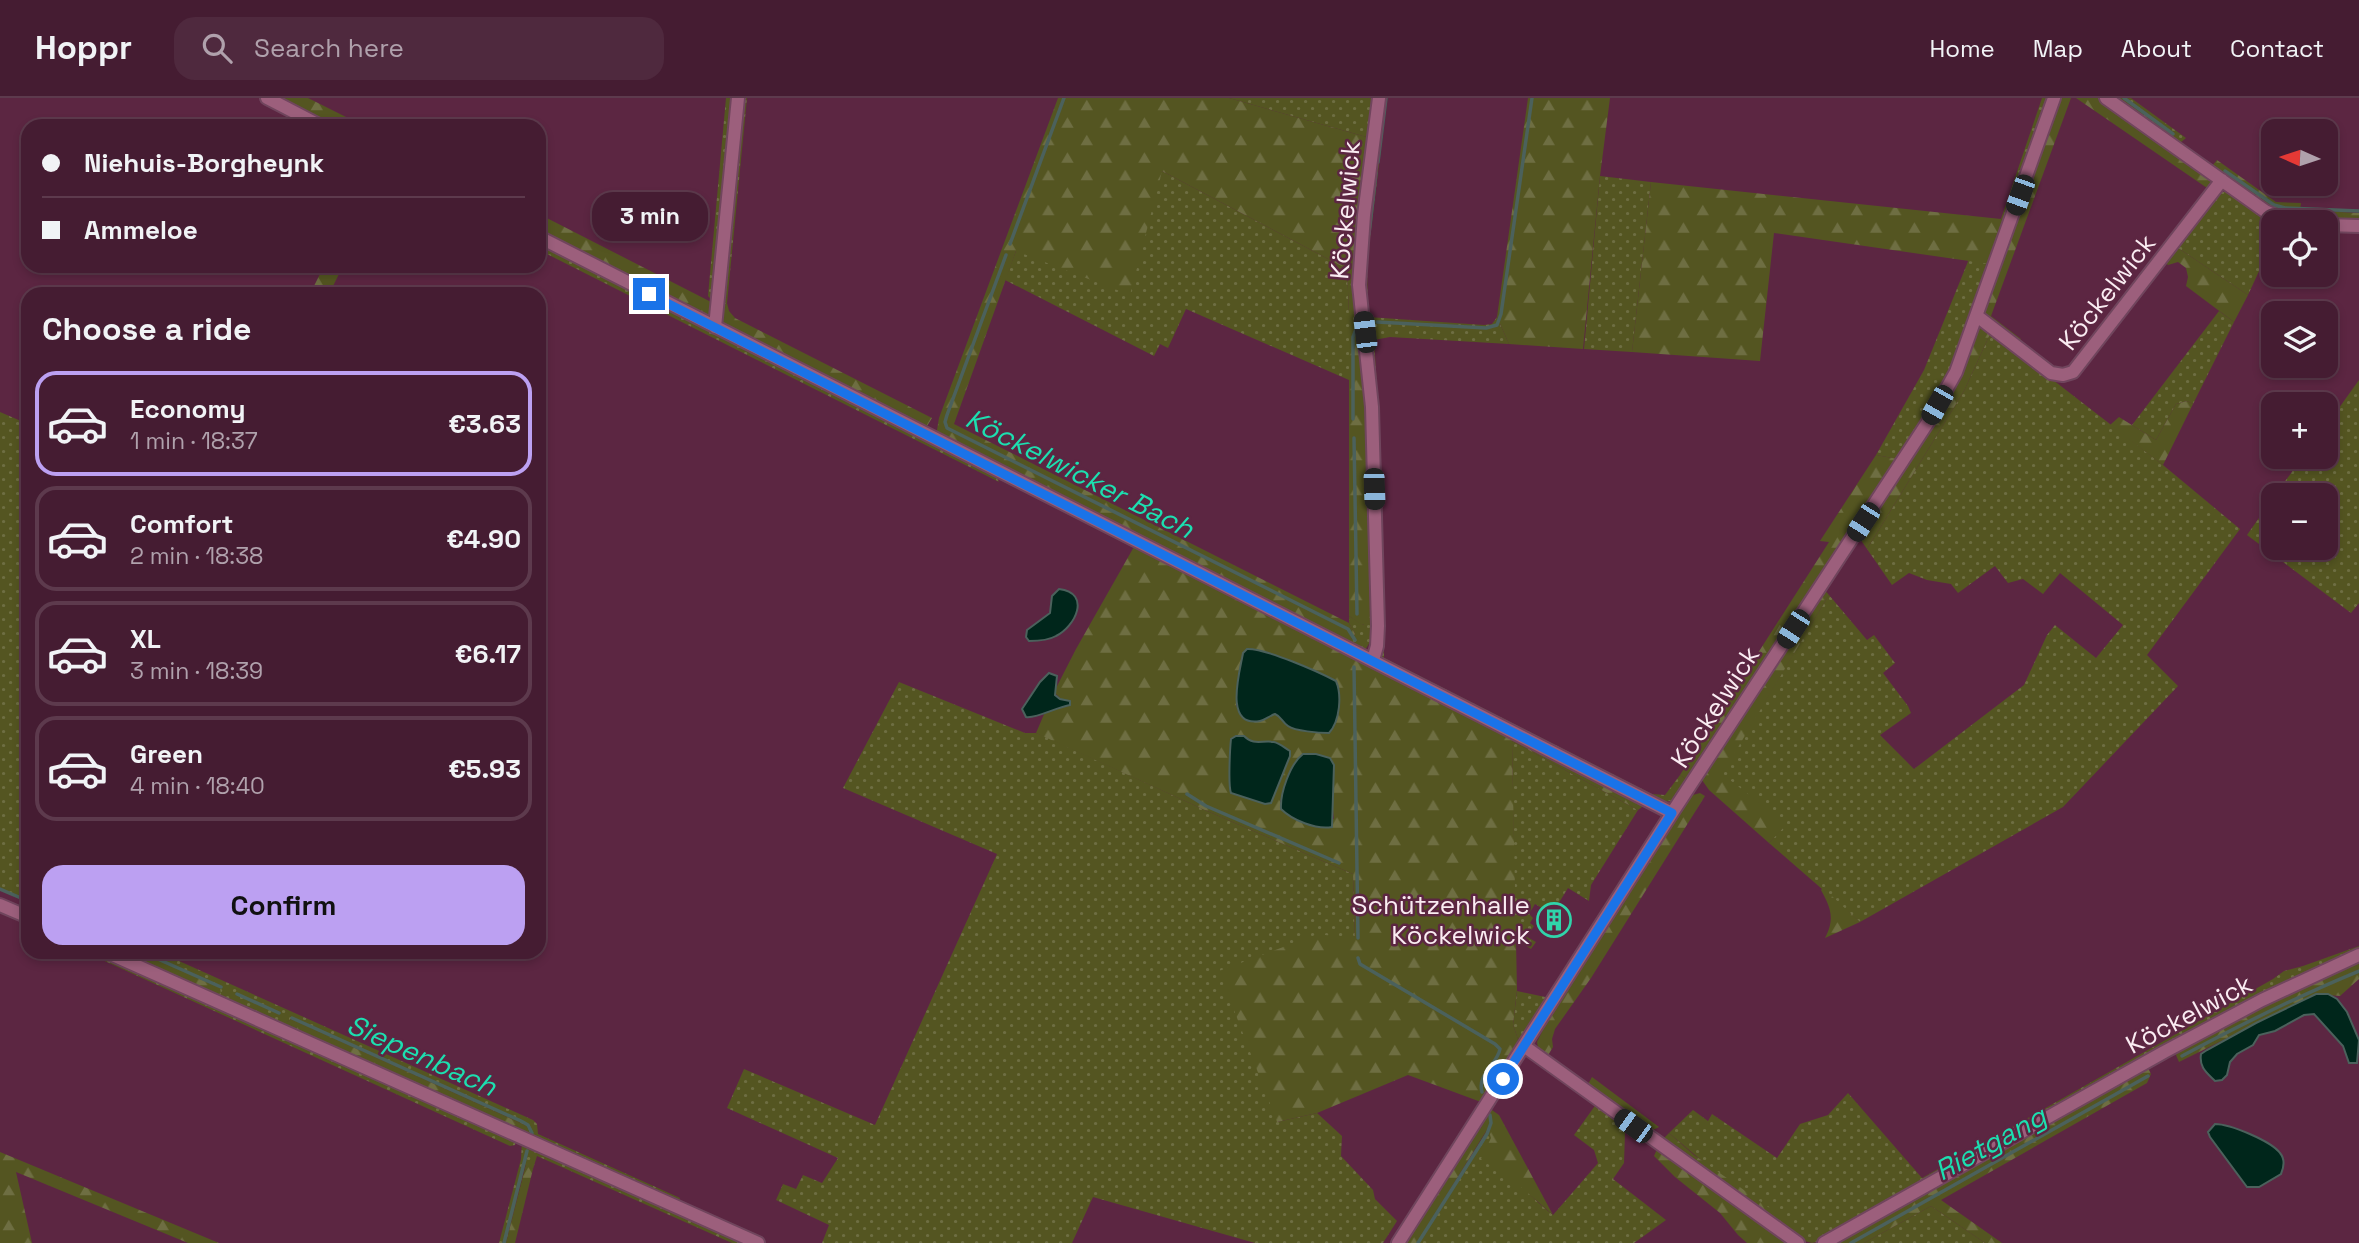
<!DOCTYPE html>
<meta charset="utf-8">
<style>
:root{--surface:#451c32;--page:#4f293e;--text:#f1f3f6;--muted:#b0a1ac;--line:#5d3a4d;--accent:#bca0f2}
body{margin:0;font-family:"Space Grotesk",sans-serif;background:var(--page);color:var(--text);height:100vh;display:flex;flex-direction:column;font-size:26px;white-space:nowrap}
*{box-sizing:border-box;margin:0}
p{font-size:23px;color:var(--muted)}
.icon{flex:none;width:38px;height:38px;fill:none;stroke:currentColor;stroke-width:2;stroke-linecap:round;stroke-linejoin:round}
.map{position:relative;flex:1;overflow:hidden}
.panel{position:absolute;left:21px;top:189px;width:525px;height:672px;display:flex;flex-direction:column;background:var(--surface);border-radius:21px;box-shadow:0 4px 10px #0003,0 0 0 2px var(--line)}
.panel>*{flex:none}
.banner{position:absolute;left:21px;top:21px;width:525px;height:154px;border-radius:21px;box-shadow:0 4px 10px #0003,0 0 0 2px var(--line);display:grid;align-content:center;height:154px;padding:0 21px;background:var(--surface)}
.needle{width:46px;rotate:273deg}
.tools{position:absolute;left:2261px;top:21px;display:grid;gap:14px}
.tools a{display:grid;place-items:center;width:77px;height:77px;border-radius:14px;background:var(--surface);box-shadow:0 4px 10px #0003,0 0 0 2px var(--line);font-size:35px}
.end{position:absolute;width:32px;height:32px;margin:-16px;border:9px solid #1a73e8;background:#fff;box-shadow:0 0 0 4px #fff}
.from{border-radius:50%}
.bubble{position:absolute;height:49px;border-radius:21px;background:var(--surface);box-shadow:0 4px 10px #0003,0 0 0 2px var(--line);font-size:23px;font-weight:600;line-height:49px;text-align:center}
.car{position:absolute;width:21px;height:42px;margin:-21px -10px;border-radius:9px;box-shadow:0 0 5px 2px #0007;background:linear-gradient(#222 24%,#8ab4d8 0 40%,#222 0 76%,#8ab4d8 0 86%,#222 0)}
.banner b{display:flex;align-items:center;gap:24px;height:66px;font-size:26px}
.banner b+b{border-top:2px solid var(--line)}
.banner i{width:18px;height:18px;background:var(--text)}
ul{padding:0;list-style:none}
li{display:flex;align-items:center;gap:21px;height:105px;margin:0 14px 10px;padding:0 7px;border:4px solid var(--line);border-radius:21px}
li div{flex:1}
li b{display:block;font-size:26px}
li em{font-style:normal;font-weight:600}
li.selected{border-color:var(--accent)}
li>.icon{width:63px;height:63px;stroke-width:1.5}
h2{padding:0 21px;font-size:32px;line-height:84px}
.action{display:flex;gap:14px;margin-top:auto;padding:14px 21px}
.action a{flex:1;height:80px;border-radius:21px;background:var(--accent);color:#111;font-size:28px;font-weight:600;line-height:80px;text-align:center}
header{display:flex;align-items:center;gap:42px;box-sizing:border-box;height:98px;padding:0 35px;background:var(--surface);border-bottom:2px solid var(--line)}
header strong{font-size:33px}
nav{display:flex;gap:38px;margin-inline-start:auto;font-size:24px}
.search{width:490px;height:63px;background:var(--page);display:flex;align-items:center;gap:18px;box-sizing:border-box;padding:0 24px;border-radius:21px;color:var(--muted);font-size:26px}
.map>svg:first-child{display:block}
.grass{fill:url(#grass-dots)}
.forest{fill:url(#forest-firs);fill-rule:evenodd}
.water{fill:#00261b;stroke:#4b615c;stroke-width:2}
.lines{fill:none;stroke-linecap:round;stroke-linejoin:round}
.stream{stroke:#4b615c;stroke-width:3.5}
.street-casing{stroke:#70455d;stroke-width:16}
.street{stroke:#9c5f7c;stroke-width:12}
.route{stroke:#1a73e8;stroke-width:9}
.labels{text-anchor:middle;stroke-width:5;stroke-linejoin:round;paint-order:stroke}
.street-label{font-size:26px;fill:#faecf2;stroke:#5c2642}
.poi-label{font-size:26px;fill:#faecf2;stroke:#5c2642;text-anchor:end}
.water-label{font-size:28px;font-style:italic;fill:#1cdfb0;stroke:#5c2642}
</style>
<header>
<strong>Hoppr</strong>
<div class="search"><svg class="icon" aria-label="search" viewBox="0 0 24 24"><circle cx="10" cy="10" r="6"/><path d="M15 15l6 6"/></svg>Search here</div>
<nav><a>Home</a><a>Map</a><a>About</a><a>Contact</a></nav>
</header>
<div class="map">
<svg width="2359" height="1145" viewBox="0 0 2359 1145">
<defs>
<pattern id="grass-dots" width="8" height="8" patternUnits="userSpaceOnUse" patternTransform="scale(1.75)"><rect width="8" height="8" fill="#545521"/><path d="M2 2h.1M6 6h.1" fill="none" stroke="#6e6e42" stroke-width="1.8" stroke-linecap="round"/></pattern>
<pattern id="forest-firs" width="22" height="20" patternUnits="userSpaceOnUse" patternTransform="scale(1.75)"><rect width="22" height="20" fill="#545521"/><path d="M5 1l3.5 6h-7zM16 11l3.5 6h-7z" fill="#6e6e42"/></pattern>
</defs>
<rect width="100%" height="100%" fill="#5c2642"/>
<path class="grass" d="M726,0H734L715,206L708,198Z
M739,0H747L727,205L720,210Z
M1229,0H1374L1370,40Z
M1381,0H1387L1367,165L1368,219L1484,227L1492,226L1497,219L1509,246L1390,239L1374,242L1379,320L1384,560L1652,696L1665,697L1680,677L1690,684L1674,703L1657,704L1382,563L1375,316L1361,168Z
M2042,0H2049L2006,123L2001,121Z
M2112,0H2131L2186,40L2180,45L2171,42Z
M1162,73L1347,171L1349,215L1359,213L1362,238L1349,241V282L1186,211L1168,250L1160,246L1154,258L1005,182L1016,153Z
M1600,78L1651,84L1632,254L1584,251Z
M2218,94H2227L2273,128V143L2248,197L2175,148Z
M539,145L995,376L999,384L539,152Z
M1969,161L1990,166L1957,259L1925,321L1898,361L1876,357L1924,272Z
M2219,213L2234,224L2193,306L2187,303L2176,306L2156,342L2132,327Z
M1991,234L2163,367L2240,431L2147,557L2178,588L2063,709L1860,824L1769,745L1786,726L1721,676L1829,497L1867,542L1874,537L1895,565L1883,575L1908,608L1911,615L1880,637L1914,671L2024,587L2047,537L2055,527L2096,560L2123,527L2060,475L2043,496L2023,481L2008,485L1995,468L1958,495L1951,486L1927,482L1909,475L1892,487L1867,451L1964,293Z
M2359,282V505L2351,515L2247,437L2273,400V450H2326V397H2275L2303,359H2326V328Z
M0,314L28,326V739L20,790L28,794V804L0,792Z
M1374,509C1374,525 1375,539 1365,552H1359L1347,547L1355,536L1349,525V518L1363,527Z
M899,584L1025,635H1036L1044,638L1207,713L1353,776L1355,841L1277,1024L1317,1015L1342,1038L1341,1058L1373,1092L1375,1101L1397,1123L1383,1145H1255L1093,1099L1072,1145H822L829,1127L776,1102L783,1086L796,1091L803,1077L822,1085L838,1060L727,1010L744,971L875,1027L997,756L843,690Z
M1512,643L1638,712L1591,787L1589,803L1568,790L1552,816L1535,806L1529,816L1533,820L1530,825L1534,828L1527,839L1536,844L1531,851L1515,841Z
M2359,848V852L2256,897L1822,1143L1812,1145L1793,1140L1669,1035L1693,1012L1708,1023L1712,1016L1777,1060L1800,1026L1828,1017L1848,995L1922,1080L2273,881L2284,873L2303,868Z
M85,854H99L516,1041L515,1047L510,1048Z
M140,854H159L533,1022L537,1026L538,1036L680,1100L678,1106L526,1039L529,1033L527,1028L291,921L287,924V929L217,900L219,890Z
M1517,893L1550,900L1527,935L1518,941L1513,927Z
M1597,1005L1628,1029L1625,1035L1624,1065L1613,1081L1666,1122L1634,1145H1417L1468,1066L1488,1030C1500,1064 1524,1095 1553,1117L1598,1065L1594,1052L1574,1037Z
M522,1043L751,1145H732L537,1058L533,1071L525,1067L506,1145H499L521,1061Z
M1931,1108L1985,1145H1864Z"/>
<path class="forest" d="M268,0H308L364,28H323Z
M1058,0H1229L1370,40L1359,213L1355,216H1349L1347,171L1162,73L1130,197L1016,153L954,326L1349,525L1355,536L1347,547L940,341L937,332L939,320Z
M1528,0H1610L1600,78L1583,251L1509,246L1497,219Z
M2058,0H2071L1991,218L2021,241L2017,246L1987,222L1984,215Z
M2076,0H2098L2212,82L2210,92Z
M2217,62L2276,104L2301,105L2300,112L2359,115V125C2336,124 2311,126 2288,120C2268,115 2228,83 2212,68Z
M1651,84L2001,121L2006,123L1990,166L1774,135L1760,263L1632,254Z
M539,116L715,206L710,219L705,221L539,137Z
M2175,148L2248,197L2234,224L2186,188L2188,179L2186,170L2178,164L2168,167L2164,164Z
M324,168H343L329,196H310Z
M727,205L729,213L735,220L932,320L924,333L729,235L720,223V210Z
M1979,229H1984L1991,234L1964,293L1867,451L1858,438Z
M1362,238L1369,308L1374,509L1369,524L1362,527L1349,518V240Z
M2187,303L2193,306L2163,367L2110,327L2119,319L2156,342L2176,306Z
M1876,357L1898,361L1690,684L1680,677L1829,444L1820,443Z
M1135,447L1640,703L1642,709L1638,712L1512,643L1517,892L1513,927L1518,941L1516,951L1481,1004L1408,977L1317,1015L1277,1024L1219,873L1318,836L1355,841L1353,776L1207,713L1036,635L1045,614L1068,608L1054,594L1076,551ZM1243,555L1269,556L1327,578L1329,635C1320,635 1294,633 1288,628C1282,623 1282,619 1275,616L1262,623L1236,608ZM1236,638L1258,645L1266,644L1290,658L1271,705L1264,706L1231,695C1228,688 1230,650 1231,641ZM1298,660L1334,680L1331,695L1334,721L1280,704Z
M1823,490L1829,497L1722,676L1787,726L1769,745L1709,692L1702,682L1703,676Z
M1700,695L1705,698L1591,880L1555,931L1552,941L1553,949L1547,959L1538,949L1537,944L1552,913L1686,703L1693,697Z
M1823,790L1860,824L1825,840C1835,821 1831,810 1821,792Z
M114,854H140L220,890L221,896L217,900Z
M2359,860V881L2340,898L2316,896L2179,964L2176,957L2178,951Z
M291,921L527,1028L529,1033L526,1039L287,929V924Z
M2146,966L2151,976L2147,985L1941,1102L2002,1145H1985L1931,1108L1864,1145H1829Z
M1592,979L1659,1029L1651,1033L1586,990Z
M1492,1012L1499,1017L1553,1117L1522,1090L1481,1061L1491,1040L1488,1030L1417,1145H1405L1488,1013Z
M1669,1035L1694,1057L1794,1127L1793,1140L1660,1044Z
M1658,1049L1788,1145H1747L1738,1137L1720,1115L1675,1079L1654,1058Z
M0,1054L219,1145H188L16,1074L32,1145H0Z
M526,1066L533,1071L515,1145H506Z"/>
<path class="water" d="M1059,491C1092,495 1075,529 1056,538C1049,542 1038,543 1029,543L1026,539L1027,532L1050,515L1052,498Z
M1247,551C1265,550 1319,574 1336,583C1342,597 1340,623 1329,635C1319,635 1295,633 1288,628C1281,623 1282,619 1275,616C1269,618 1265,622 1260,623C1223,630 1240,573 1243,555Z
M1049,575L1057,578L1055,597L1060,601L1070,603V607C1057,609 1036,621 1026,619L1022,611L1040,584Z
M1236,638H1244C1254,648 1262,642 1274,644C1279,645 1285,650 1290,653V658L1271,705L1265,706L1231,695C1228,688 1230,650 1231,641Z
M1303,656H1316L1330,660L1334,667L1332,729C1316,732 1292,722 1281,711C1280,695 1290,666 1303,656Z
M2316,896H2328L2337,901L2347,914L2359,942L2357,965H2349L2343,948L2314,916L2304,917L2275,933L2259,937L2253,947L2237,956L2230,964L2227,977L2222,982L2215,983C2206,974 2199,969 2201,956L2207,952L2256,925Z
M2215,1026C2230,1026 2271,1043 2280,1055C2285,1061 2284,1069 2281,1076L2259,1089H2247L2210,1039L2208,1034Z"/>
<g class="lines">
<path class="stream" d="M2124,0L2173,36
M1378,64L1386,0
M2225,73L2274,107L2285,110L2359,113
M1369,136L1376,75
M1010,146L1064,0
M1006,157L947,317L945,324L947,330L1348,531L1355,542
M1377,224L1486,230L1497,227L1501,216L1532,0
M1353,321V239L1356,231
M1354,340L1357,516
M1354,569L1358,840
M1187,696L1206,708L1339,765
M0,791L28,803
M142,854L221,889
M1358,860L1360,866L1495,946L1500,951C1497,967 1477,976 1482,994
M237,896L279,915
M292,920L521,1023L528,1027L532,1035
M2182,958C2240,927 2298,898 2359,873
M504,1145L527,1053
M1418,1145L1487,1036L1491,1025L1490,1017
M1851,1145L2148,978"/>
<g class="street-casing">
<path id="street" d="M267,0L321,28
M2106,0L2265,113L2289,124
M2326,127L2359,128
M539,139L1672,715
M1977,218L2051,275L2063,277L2073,274L2222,82
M715,229L738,0
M1373,562L1377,548L1378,528L1372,309L1359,187L1364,117L1379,0
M0,807L28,819
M106,854L758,1145
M1524,948L1798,1145
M1398,1145L1672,715L1928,324L1956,274L2054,0
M1824,1145L2164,954L2262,902L2359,857"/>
</g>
<use href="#street" class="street"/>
</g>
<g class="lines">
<path class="route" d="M649,196L1672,715L1503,981"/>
</g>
<defs>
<g id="building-ring" transform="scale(1.75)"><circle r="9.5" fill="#5c2642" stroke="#30d4aa" stroke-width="1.5"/><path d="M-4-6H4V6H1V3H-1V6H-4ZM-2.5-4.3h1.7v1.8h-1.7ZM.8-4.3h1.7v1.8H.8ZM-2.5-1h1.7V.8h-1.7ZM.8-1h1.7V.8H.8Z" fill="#30d4aa"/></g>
</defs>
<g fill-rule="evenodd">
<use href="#building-ring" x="1554" y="822"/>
</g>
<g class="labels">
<g class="street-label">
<text transform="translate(1345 112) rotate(-85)" y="9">Köckelwick</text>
<text transform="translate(2107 194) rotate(-52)" y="9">Köckelwick</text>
<text transform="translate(1715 609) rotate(-57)" y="9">Köckelwick</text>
<text transform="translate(2189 916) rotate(-28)" y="9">Köckelwick</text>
</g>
<g class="poi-label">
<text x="1530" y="816">Schützenhalle<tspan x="1530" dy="30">Köckelwick</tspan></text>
</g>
<g class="water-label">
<text transform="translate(1080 375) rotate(27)" y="10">Köckelwicker Bach</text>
<text transform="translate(422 957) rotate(24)" y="10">Siepenbach</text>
<text transform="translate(1990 1045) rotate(-29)" y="10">Rietgang</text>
</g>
</g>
</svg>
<div class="tools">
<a><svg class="needle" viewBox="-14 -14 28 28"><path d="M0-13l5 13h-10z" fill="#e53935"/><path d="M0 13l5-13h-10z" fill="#b0a1ac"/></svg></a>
<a><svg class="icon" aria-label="locate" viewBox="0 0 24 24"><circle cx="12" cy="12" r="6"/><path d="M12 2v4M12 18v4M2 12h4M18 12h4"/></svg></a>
<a><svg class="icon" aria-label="layers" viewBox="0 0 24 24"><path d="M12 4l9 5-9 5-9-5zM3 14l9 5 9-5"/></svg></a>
<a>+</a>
<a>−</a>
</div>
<i class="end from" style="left:1503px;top:981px"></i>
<i class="end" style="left:649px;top:196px"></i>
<div class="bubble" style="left:592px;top:94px;width:116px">3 min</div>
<i class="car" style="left:2020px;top:97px;rotate:200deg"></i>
<i class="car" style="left:1365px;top:234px;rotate:353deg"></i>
<i class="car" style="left:1937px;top:307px;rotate:210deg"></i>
<i class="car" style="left:1374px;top:391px;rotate:178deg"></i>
<i class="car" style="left:1863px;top:424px;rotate:213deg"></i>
<i class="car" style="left:1793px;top:531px;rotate:213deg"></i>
<i class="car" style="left:1633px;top:1028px;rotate:306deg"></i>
<div class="banner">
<b><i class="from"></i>Niehuis-Borgheynk</b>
<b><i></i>Ammeloe</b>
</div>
<section class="panel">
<h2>Choose a ride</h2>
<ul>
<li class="selected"><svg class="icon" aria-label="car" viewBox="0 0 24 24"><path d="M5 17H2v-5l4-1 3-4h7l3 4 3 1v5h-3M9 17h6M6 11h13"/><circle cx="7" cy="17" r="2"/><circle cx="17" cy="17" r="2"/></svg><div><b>Economy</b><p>1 min · 18:37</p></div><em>€3.63</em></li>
<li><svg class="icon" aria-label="car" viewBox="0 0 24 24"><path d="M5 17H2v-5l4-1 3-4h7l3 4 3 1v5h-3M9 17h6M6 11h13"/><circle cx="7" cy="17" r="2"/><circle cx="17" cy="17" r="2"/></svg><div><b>Comfort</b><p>2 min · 18:38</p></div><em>€4.90</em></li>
<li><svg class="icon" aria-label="car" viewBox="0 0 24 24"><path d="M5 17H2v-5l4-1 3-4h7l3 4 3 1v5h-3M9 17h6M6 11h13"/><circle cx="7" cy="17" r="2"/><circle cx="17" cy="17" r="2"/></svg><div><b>XL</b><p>3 min · 18:39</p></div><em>€6.17</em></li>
<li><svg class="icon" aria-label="car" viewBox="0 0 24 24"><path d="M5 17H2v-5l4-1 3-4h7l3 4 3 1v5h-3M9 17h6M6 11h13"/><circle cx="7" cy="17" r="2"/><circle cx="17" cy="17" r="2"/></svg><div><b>Green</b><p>4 min · 18:40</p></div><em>€5.93</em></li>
</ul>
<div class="action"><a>Confirm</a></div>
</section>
</div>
